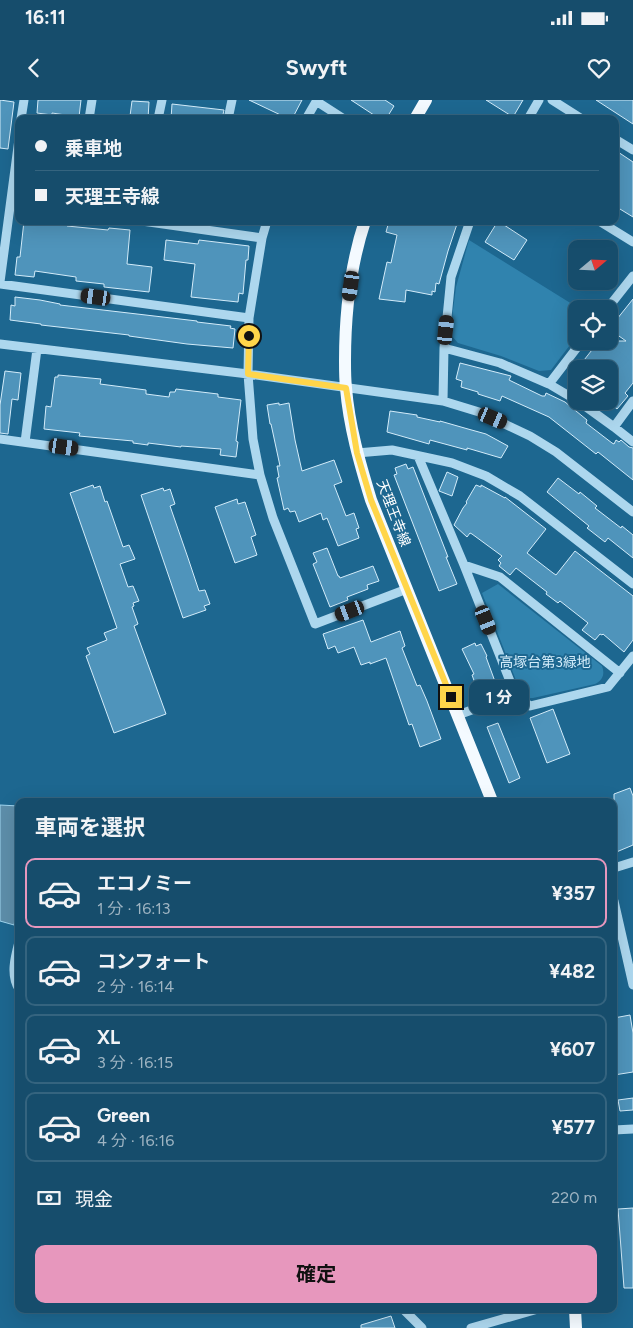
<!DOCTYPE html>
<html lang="ja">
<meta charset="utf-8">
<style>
:root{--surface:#164d6c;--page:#235774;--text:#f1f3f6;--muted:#9eb4c2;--line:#35647f;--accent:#e797bd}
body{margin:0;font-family:Figtree,"Noto Sans JP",sans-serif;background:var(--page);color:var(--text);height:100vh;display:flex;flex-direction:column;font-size:19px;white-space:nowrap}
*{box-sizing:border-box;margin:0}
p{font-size:16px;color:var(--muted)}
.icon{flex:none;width:28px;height:28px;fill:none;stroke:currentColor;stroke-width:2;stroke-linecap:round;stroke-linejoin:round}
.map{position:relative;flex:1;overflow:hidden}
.details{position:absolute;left:15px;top:698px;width:602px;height:515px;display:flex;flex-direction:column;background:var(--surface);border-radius:10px;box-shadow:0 5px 20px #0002,0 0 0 1px var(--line)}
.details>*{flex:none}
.banner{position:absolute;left:15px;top:15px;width:604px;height:110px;border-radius:10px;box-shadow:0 5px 20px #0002,0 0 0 1px var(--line);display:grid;align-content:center;height:110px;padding:0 20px;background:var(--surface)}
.needle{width:32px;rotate:71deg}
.fabs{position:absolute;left:568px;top:140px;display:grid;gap:10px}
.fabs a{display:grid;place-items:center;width:50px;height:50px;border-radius:10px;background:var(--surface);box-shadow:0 5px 20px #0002,0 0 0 1px var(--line);font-size:25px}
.end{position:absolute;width:22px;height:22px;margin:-11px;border:6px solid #ffd54a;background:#111;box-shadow:0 0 0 2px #111}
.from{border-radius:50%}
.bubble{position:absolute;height:35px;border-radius:10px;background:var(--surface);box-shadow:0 5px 20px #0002,0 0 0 1px var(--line);font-size:16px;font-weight:700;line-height:35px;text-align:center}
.car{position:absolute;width:15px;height:30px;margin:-15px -8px;border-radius:6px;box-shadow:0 0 4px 1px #0007;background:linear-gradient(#222 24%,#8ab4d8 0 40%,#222 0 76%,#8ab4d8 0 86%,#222 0)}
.banner b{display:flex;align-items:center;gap:18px;height:48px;font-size:19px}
.banner b+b{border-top:1px solid var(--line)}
.banner i{width:12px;height:12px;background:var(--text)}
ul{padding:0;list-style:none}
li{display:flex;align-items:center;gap:15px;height:70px;margin:0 10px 8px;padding:0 10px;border:2px solid var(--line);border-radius:10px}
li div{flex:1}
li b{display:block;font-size:19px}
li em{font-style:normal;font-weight:700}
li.active{border-color:var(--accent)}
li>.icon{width:45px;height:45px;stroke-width:1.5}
h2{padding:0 20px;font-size:22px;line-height:60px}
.pay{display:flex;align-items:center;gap:12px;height:55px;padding:0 20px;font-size:19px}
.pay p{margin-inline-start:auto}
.button{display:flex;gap:10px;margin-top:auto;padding:10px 20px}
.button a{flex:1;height:58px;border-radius:10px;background:var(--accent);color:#111;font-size:20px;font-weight:700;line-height:58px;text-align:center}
.status{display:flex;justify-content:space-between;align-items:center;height:35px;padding:0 25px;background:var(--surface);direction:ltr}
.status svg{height:14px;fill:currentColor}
header{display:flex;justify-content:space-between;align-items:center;height:65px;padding:0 20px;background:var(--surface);font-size:22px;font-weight:700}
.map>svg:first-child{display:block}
.green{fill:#3083ae}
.water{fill:#5d8eaa;stroke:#a0d5ef}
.building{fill:#4f94bb;stroke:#d3ecfa}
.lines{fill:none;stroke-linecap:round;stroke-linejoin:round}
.minor{stroke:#add7ee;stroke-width:9}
.major{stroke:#f4faff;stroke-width:12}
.route{stroke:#ffd54a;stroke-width:6}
.labels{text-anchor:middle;stroke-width:4;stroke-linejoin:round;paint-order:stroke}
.street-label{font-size:14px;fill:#fff;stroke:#1d6790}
.park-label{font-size:14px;fill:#d3ecfa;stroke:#1d6790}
</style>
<div class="status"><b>16:11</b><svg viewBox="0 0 49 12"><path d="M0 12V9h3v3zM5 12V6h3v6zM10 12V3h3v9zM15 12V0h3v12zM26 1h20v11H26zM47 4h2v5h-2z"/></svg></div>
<header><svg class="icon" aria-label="back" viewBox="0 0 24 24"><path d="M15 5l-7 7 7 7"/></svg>Swyft<svg class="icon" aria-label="heart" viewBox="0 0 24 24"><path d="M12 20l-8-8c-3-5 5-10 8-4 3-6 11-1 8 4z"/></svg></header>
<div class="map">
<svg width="633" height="1228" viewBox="0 0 633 1228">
<rect width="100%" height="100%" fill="#1d6790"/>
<path class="green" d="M469,140L580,209H576V237L551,270L539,271L501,256L458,243L450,234L456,187Z
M498,484L602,566C605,574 603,580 595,584L533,598H528L521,593L482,493Z"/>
<path class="water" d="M0,705L19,706V797L14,825L0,821Z"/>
<path class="building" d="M0,0L14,2L8,49L0,48Z
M38,0H81L79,17L52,13V15L37,13Z
M249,0H302L292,19H289Z
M351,0H385L394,6L386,19H380Z
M486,0H523L513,17Z
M596,0H633V24Z
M132,1L149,2L148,19H132V16H130Z
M172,4L224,10L222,19H171Z
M615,50L633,62V117L615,106Z
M24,121H67V126L108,130L109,128L130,130L127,164L152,167L149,192L104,187V184L76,181V177L35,171L34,177L15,175L17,157H20Z
M389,121H458L448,151L439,184L436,183L435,192L432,191V195L406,190L405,202L379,199L387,162L391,163L397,135L386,132Z
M498,121L527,140L514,160L485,142Z
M166,140L198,144L199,140L249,146L248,160H246L243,194L239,193L238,202L191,197L195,164L164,160Z
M15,197L40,200L60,204V205L197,221V222L231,226L230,228L235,229L233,248L187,244L129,236V235L41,225V224L10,220L11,205L15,206Z
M633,199V283L625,293L628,296L617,309L609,302V269H577L599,241H626L609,229Z
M460,263L511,276L509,280L542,296H545L546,293L565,302L587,320L586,323L612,343L614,344L616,340L619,342L621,340L629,347L633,348V380L598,352L596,354L549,317L502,296L500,301L478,294V292L461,287L462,281L456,279Z
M5,271L21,273L18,300L12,299L8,334L0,333V305Z
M58,275L101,279L100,284L146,290V294L169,297L170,292H175L176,289L218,294V297L241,300L236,341L238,342L236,357L220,355L221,349L181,346V347L148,343V345L133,343V341L79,336L80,333L44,329L46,306L51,307L55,277H58Z
M279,303V305L289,303L295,340L302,371L334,360L342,382L334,385L346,416L354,413L359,428L356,429L359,438L338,446L327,418L323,420L321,413L299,422L295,411L290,412L288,408L284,410L277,378L279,377L277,366H280L271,324H270L267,305Z
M390,311L417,315V317L440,322V321L468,329L486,334L508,346L501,358L467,348V350L430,340L429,344L387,332Z
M406,364L408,369L413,367L448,457H446L457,484L439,491L394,375L397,374L395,368Z
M447,372L458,377L452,396L439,391Z
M558,378L579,394L580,392L597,406L595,408L621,428L622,426L633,435V458L608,438L605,442L587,428L589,426L547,392Z
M93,385L94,388L100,386L105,402L107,401L123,447L129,445L135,459L120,464L128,487L133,486L139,501L133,503L134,506L132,507L138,524L134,526L166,614L114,633L86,556L90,554L87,548L107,540L104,533L117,528L70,393Z
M476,385L481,387V385L505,398V397L546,429L527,453L553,473L556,475L575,451L633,496V540L624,552L603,534L602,535L600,534L595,540L582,530L588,523L560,501L558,503L546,494L547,492L516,468L510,475L499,466L501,463L498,460L502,456L472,434L470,433L467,437L454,425L463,408L467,403L466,402Z
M163,388L164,391L170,389L175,404L170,406L188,458L199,491L205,490L210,504L204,506L206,510L183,518L141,395Z
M237,399L238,404L245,402L256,435L251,437L257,455L235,463L215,407Z
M327,448L338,476H339L340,478L373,466L379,481L367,485L368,489L347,497L348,500L330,507L313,464L317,462L313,453Z
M363,520L371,542L400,531L405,546L402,548L417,586L420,585L427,601L441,639L420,647L412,624L409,625L386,558L370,564V562L361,565L354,547L338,553L335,546L328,549L323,534Z
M475,543L476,546L481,544L487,556L486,557L497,587L479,594L472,575L474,574L462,549Z
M553,609L570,654L547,663L530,618Z
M498,623L520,678L509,683L487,627Z
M630,688L633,696V745L614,753V694Z
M630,915L633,933V972L614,975V918Z
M633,998V1010L620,1011L618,1000Z
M633,1108V1188H624L618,1109Z
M391,1216L395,1228H361V1225Z"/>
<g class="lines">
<path class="minor" d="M552,0L582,19
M316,1L344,19
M21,19L24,0
M89,19L92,0
M158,19L162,0
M228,19L232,0
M306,19L317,0
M528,19L539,0
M615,39L633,50
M142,121L262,138
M267,121L262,138L249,218L248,274L253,339L260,375L273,418L315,524L407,489
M599,121L633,142
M0,182L19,39
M0,184L249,218
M607,209L633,176
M0,244L248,274L443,301L479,312L530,336L556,352L633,412
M444,248L500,263L549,284L576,300
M549,284L582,241
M443,301L444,248L451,177L470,121
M578,301L614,327L633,342
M614,327L633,301
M0,339L260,375
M25,342L37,249
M357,353L392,350L452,363L486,376L520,396L633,484
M418,356L464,465L515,594
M464,465L500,477L620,573
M458,615L515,594L530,606L608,587L633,556
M614,768L633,762
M614,801L633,885
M19,842C15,857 10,875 19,889
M614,1030L633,1029
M403,1209L422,1228
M471,1228L538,1209"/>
<path class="major" d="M415,19L426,0
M365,121C350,166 345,214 345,261C345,270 345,279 346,288C349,326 360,364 371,400L492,701
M575,1209L576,1228"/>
</g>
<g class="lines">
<path class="route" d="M249,236L248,274L346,288L357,353L371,400L451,597"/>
</g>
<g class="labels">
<g class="street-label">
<text transform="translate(394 413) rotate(69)" y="5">天理王寺線</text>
</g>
<g class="park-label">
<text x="545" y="567">高塚台第3緑地</text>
</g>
</g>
</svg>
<div class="fabs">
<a><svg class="needle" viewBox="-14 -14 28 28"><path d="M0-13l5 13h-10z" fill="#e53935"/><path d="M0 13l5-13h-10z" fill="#9eb4c2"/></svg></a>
<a><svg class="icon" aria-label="locate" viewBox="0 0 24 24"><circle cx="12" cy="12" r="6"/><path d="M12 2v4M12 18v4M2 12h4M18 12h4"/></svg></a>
<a><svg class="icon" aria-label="layers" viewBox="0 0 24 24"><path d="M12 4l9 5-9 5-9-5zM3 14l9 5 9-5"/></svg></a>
</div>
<i class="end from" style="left:249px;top:236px"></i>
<i class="end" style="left:451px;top:597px"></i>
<div class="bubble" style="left:469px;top:580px;width:60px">1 分</div>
<i class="car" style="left:351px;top:186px;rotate:188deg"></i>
<i class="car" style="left:96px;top:197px;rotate:278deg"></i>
<i class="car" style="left:446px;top:230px;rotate:6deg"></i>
<i class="car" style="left:493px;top:318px;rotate:113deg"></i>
<i class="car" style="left:64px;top:347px;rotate:98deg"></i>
<i class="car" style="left:350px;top:511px;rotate:249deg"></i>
<i class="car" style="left:486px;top:520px;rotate:158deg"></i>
<div class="banner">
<b><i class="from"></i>乗車地</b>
<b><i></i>天理王寺線</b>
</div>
<section class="details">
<h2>車両を選択</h2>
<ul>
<li class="active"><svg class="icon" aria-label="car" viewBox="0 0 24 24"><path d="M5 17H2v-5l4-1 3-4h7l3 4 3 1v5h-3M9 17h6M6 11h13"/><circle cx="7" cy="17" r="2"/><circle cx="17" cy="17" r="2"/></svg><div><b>エコノミー</b><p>1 分 · 16:13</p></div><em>¥357</em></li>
<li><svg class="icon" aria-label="car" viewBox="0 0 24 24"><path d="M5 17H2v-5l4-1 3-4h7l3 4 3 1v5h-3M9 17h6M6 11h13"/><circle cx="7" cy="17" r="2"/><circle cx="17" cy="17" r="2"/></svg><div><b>コンフォート</b><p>2 分 · 16:14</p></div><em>¥482</em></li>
<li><svg class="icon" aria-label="car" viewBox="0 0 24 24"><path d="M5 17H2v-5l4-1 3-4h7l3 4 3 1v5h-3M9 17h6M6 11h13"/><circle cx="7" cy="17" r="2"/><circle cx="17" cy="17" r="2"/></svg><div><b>XL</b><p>3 分 · 16:15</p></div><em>¥607</em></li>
<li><svg class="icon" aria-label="car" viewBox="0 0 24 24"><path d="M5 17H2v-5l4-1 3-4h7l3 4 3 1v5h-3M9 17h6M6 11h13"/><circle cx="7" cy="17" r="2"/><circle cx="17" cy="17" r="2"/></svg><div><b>Green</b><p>4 分 · 16:16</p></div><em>¥577</em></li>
</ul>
<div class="pay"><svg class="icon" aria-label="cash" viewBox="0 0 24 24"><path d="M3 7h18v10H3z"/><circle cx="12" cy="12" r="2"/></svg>現金<p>220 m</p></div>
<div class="button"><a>確定</a></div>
</section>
</div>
